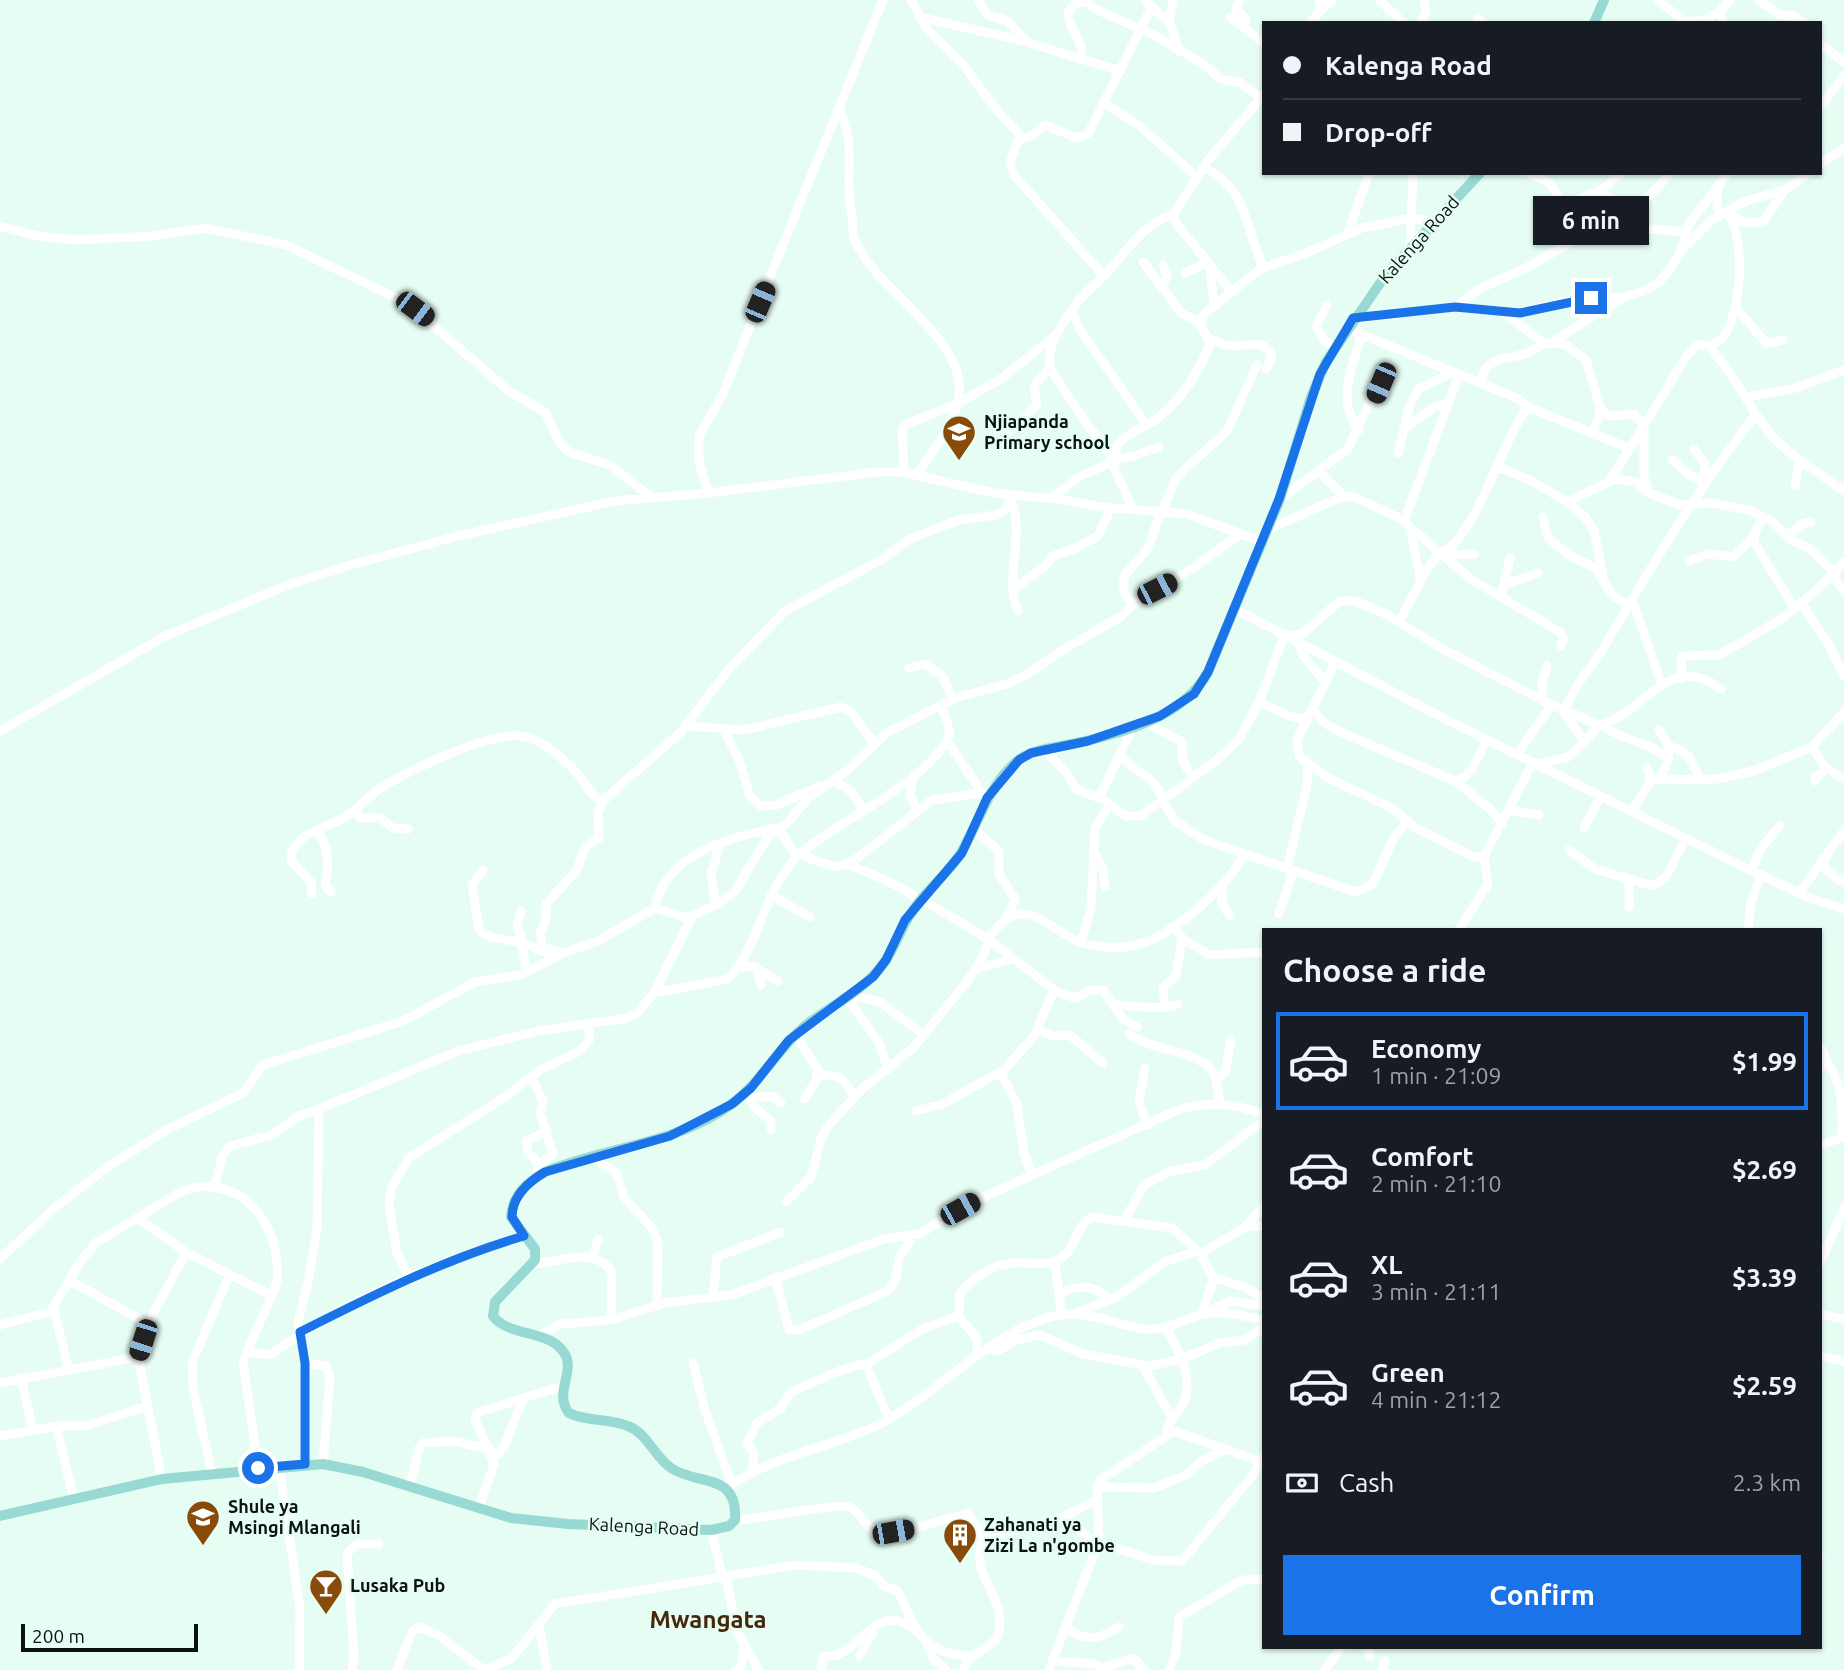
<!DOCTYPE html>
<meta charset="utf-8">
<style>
:root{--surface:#171b24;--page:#242831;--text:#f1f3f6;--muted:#9ea1a6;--line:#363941;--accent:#1a73e8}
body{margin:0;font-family:Ubuntu,sans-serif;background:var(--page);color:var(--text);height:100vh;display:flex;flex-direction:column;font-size:26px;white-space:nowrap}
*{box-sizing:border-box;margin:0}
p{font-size:23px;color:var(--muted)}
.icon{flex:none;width:38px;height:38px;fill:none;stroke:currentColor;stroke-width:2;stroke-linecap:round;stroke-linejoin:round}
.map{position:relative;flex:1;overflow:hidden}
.side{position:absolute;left:1262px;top:928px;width:560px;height:721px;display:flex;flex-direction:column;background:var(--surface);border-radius:0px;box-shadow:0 2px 5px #0004}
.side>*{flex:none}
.banner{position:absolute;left:1262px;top:21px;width:560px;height:154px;border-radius:0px;box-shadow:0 2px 5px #0004;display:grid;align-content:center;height:154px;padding:0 21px;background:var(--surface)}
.scale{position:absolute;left:21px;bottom:18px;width:177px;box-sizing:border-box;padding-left:7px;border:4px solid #0a130f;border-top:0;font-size:19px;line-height:24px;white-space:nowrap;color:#0a130f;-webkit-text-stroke:5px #e5fdf2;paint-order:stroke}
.end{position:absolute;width:32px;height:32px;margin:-16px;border:9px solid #1a73e8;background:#fff;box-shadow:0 0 0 4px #fff}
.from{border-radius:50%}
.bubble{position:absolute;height:49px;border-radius:0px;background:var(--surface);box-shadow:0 2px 5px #0004;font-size:23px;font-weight:600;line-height:49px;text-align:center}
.car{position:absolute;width:21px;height:42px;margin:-21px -10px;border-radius:9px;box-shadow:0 0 5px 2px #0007;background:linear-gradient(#222 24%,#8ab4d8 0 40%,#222 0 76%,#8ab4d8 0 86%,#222 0)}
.banner b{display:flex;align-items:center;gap:24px;height:66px;font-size:26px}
.banner b+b{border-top:2px solid var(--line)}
.banner i{width:18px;height:18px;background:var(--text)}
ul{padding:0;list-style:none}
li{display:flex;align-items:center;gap:21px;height:98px;margin:0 14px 10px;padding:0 7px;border:4px solid transparent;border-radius:0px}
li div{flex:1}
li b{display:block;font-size:26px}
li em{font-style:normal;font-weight:600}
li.current{border-color:var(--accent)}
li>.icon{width:63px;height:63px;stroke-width:1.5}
h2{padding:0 21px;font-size:32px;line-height:84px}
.pay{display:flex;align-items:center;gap:18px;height:77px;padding:0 21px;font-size:26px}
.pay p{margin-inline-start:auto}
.button{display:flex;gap:14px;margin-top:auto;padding:14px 21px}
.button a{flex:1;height:80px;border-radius:0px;background:var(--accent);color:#fff;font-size:28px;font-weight:600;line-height:80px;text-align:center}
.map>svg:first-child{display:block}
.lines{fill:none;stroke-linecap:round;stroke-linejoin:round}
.minor{stroke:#fff;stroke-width:9}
.major{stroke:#98d9d3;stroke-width:10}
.route{stroke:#1a73e8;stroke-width:9}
.labels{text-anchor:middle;stroke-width:5;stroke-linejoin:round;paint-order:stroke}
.street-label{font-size:18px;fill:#0a130f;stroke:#e5fdf2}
.poi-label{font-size:18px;font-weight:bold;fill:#0a130f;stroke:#e5fdf2;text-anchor:start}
.district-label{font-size:24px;font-weight:bold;fill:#45270c;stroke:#e5fdf2}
</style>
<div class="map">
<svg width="1844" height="1670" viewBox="0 0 1844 1670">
<rect width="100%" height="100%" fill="#e5fdf2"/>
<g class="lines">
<path class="minor" d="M911,0L927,29L964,66L995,108L1020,135L1010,163L1014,175L1104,276
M978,0L988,15L1008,21L1026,42L1121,71
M1086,0L1095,9L1154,35L1203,64L1221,79L1241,83L1261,98
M1145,0L1170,24
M1173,0L1169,20L1179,51
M1239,0L1236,10L1246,18L1244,28
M1379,0L1404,23
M1657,0L1686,22L1705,20L1720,11
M1759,0L1780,15L1794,16L1804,23
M1320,11L1333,0
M919,17L1024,41
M1230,17L1264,43
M1478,18L1483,23
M1310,23L1321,10L1319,0
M1421,23L1426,11L1424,0
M1723,23L1720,11L1730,0
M1820,44L1844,62
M1080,58C1086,42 1068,30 1068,13L1074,5L1086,2
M1103,102L1140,126L1197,177
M1820,107L1844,76
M839,108C858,148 843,176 852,217C853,224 852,231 854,238C862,258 881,279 896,293C970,368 983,388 915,476
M1020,139L1031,136L1045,125L1077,138L1088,134L1151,8
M1820,164L1844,148
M1203,167C1250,190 1244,228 1264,268
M1528,173L1550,183L1563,205L1574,240
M1718,186L1717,206L1720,215
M1599,191L1622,173
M1563,205L1599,191L1618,202L1649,229L1686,232
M1733,216L1745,223L1763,222L1785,190
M0,226L37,236L76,240L153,236L206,228L286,245L407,303L509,391L545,412L561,445L569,452L610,465L651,497
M1347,235L1369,173
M1410,247L1413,173
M1681,251L1712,220L1746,201L1785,190L1808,173
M1143,262L1181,313L1200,323
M1210,266L1214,306
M1185,273L1208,262
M1162,286L1167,276L1163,265
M1232,292L1176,223L1173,215L1206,163L1264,94
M1327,305L1316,326L1325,341L1334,347
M1455,307L1479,289L1528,267L1587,233L1624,205L1647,198L1671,173
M1735,307L1767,344L1783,340
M1072,310C1061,326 1047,344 1050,365C1051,374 1105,450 1114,459
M1505,314L1544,343L1565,344L1586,360L1601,410C1611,421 1622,414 1634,414L1644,425V476L1649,493L1680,505L1711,503L1749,510L1770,520L1793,541L1809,548L1835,573
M1353,319L1455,307L1520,313L1561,302L1624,297L1644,291L1659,282L1670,269L1680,253L1689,224L1728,173
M1346,328L1519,399L1528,407
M1208,338C1215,341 1223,345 1231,346C1246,347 1266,337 1272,357L1266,369
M1552,342L1624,297
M1709,347C1733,372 1747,404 1768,431C1787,455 1819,473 1844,491
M1481,384C1484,354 1507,361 1527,353C1534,350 1540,346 1547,344
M1746,397L1796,388L1844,370
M1146,424L1079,328L1072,310C1080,296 1091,289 1102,278C1123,257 1143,222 1173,215
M1404,429L1434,407L1449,403
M1359,430C1336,403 1352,366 1362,335
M1007,433L1037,405L1034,386L1050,367
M1593,433L1601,410
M1694,449L1705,464L1702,487
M1398,453L1409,408L1418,389L1452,373
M1114,459L1133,456L1159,447
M1672,459L1689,475L1702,480
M1499,467L1534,482L1567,502L1609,482L1688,354L1698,344L1709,347C1714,344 1720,341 1723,337C1742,313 1746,237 1728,214
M904,472L902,429L907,424L957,404L1002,378L1056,335
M1319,472L1345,497
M1611,478L1635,482L1647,491
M1795,485L1800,459
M708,493L699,462V436L723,394L751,323L883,0
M1051,498L1079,477L1114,461
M1280,499L1348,449L1384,371
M1011,501C1026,536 1003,576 1018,611
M1567,502L1585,517L1594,531L1603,575
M1133,509L1114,468L1117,445C1129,431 1145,428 1159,417C1183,398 1199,372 1210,344L1200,323L1204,314L1260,269L1304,254L1362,228L1412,218L1431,222
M1163,510L1174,482L1183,471L1227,431L1257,365
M1543,517L1548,538L1572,557L1594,567L1613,596L1628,605
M1764,517L1755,532L1754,542L1795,609
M1404,521L1459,375
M1409,525L1421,580
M1267,530L1332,501L1350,496L1359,499L1399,518L1471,579L1560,632L1564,638L1561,646
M1788,535L1802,524L1811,522
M1446,551L1456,555L1474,554
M1443,553C1480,529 1501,441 1528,407L1628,448
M1689,561L1709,554L1733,557L1753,537
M1832,576L1844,591
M1506,584L1538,573
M1012,590L1043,568L1053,556L1076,548L1098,536L1111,508
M1501,597L1510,558
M1632,599L1662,685
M1802,604L1829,645L1844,676
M1133,605L1124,593V576L1149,547L1161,510
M1233,608L1447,720L1744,867L1812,899L1844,909
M1399,622L1426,571L1441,551
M1288,636L1302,634L1340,601H1355L1386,614L1441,648L1548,703L1599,725C1643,716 1669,649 1721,689
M1298,642L1302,654L1326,683
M1335,663L1297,740L1299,756L1326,777L1392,808L1416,828L1474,857L1484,856L1533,762
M909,668L925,664L943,677L952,699
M1681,679L1682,656L1719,655L1780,620L1817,590L1844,562
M1542,700V682L1547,666
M1259,702L1292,717L1307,720
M1312,709L1323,722L1338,731L1455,781C1473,777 1478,755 1487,740
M1562,710L1585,742
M1565,711C1573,686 1591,668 1604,647C1651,567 1698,488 1756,414
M1145,722L1182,742V759L1192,777
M1601,724C1626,744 1650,740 1669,760
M687,726L744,730L841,707L850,711L874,743
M724,730L740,762L750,797L761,806L776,805L820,786
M0,731L165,636L288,585L347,566L458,536L615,501L708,493L877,472H902L994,493L1065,500L1101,507L1187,514L1262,542
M947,741L983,794
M1668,746C1689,750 1693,762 1700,780
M1812,747L1825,767L1844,779
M1044,750L1066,772L1076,789L1104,800L1125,816H1141L1218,759L1239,739L1259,702L1285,634
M1517,754L1552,705
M1119,756L1153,782L1165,800
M1538,764L1568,757L1583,744L1599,725
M1647,768L1651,780
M913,776L910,795L917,810
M1657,779C1671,764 1673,746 1659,730
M833,780L851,791L863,810
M1455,781L1490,809L1503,824
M1815,781V777L1827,769
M1099,798L1133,727
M1163,802L1175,821L1204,840L1356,892L1373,884L1394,837L1407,823
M356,809L360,818H380L393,828L408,829
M1510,810L1539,815
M1632,811L1651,780L1717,779L1753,771L1812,747L1844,712
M1584,828L1601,796
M973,829L999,851V874L1015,899L1006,919
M780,830L797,857
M317,831C329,844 329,869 325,885L331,892
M1569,850L1595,869L1653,886L1666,877L1686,838
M801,853C812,861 826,864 838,867L856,859L932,800L982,793
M1095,854L1103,869L1105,887
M1822,858L1827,871L1844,883
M846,864C863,870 909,889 920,901
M1287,869L1307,785L1308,765
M483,870L472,885L479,930L490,937L524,943
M1751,871L1761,848L1780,826
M1222,886V904L1230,916
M1799,893L1844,831
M312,894L311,882L291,861C290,833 326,829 345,817C357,810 367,798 378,790C404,772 491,731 522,736C541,739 562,757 575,771C585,782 589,794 602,802
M770,895L810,917
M922,899L989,940L1057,992L1075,998L1091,990H1103L1122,1018L1137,1027
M716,905L711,874L720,844
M1629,907V879
M655,908C664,854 730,837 776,828
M521,911L517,926L524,943L545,953
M1279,914L1293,871
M1173,926C1185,946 1193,942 1209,955L1264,952
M1459,929L1488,884L1484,856
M1748,929L1751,903L1761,875
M987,939C996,929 1007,914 1020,914C1043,913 1062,937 1083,943C1098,947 1116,949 1131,946C1170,940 1227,888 1244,854
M521,942L527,972
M1081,942L1091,908L1095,828L1109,805
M563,953L542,947L540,933L546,920V904L577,870L585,847L599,838L598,812L606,798L680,733L729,669L785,611L879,561L912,538L959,520L996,515L1003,511L1015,495
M756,967L761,985
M736,968L752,966L778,981
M975,969L1012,959
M654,993L692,917
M850,995L880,1002L924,1035
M846,997L879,1042L888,1070
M1112,1003C1126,1007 1166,1010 1178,1004
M1165,1007L1163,988L1176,976L1182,939
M1038,1029L1052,1036L1070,1035L1103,1063
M795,1034L818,1070L816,1081L804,1099
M1130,1034C1151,1051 1201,1051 1213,1072C1218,1081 1218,1094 1220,1104
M1820,1046L1829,1065
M1820,1067L1829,1065C1844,1087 1842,1112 1842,1137
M1145,1068L1139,1101L1147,1125
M1001,1073L1017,1105L1024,1153L1032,1175
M818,1074L840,1077L855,1096
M532,1077L543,1101L540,1113L553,1154L539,1166
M1216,1080L1225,1072L1231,1040
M747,1091L755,1108L771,1121V1129
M753,1098L772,1096L781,1103
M916,1111L943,1104L1004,1070L1034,1036L1054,990
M1820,1145L1844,1137
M594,1158L617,1174L624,1198L653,1229L658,1246L657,1306
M537,1170L538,1162L528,1153L526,1141L547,1131
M215,1188L222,1156L230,1146L272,1135L300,1115L318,1110
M786,1202L811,1177L821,1139L827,1127L862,1089L913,1048L966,983L982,959L989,940
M137,1218L186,1252L272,1296
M1124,1221L1144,1185L1171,1171L1205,1165L1264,1120
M1246,1227L1264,1226
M1200,1254L1244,1228L1264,1206
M593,1256L598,1239
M0,1259L58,1205L109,1166L168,1129L243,1093L263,1065L403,1021L475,982L521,975L563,953L598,941L655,908L687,918L716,905L735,891L767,838L787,823L809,797L844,773L888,732L955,698L1007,684L1029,673L1066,648L1120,617L1135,603L1193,568L1241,534
M1055,1261L1062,1316
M1820,1263L1844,1208
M532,1264C559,1263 595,1244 612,1273L611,1320
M775,1277L789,1330H799L888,1291C898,1280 896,1272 899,1259C902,1248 910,1250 910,1235
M410,1279L397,1253L389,1205L391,1188L409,1158L505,1097L540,1070L580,1051L589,1041V1023
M69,1280L148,1324
M1061,1293C1079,1284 1095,1285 1110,1300
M713,1297L717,1257L781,1232
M54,1309L68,1368
M1077,1313L1118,1296L1166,1261L1198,1251
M1206,1313L1230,1301L1264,1306
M1820,1314L1844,1319
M1201,1315L1214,1278
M0,1325L50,1312L83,1258L97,1242L182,1191C244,1171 282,1227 277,1283L243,1361L258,1468
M538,1336L560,1324L611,1320L664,1303L731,1295L884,1239L919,1234L979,1199L1180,1109C1209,1102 1235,1102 1264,1115
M989,1349L997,1351L1017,1340L1040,1335L1083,1354L1149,1366L1182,1359L1219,1343L1245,1340L1264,1327
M247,1352L270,1355C345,1301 434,1263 524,1236
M977,1356V1338L959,1317L960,1293C979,1272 998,1261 1027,1263C1039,1264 1049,1265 1060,1259C1077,1249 1075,1225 1092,1217L1172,1228L1198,1251L1214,1278L1245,1287L1264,1299
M1820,1356L1844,1362
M305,1363L326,1366L330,1378L323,1464
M693,1363L704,1407L732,1485
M865,1365L924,1328L959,1316
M1142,1365L1172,1418
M21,1378L33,1430
M0,1383L138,1357
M56,1426L74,1500
M1166,1435C1167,1422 1175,1417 1181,1407C1197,1383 1178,1348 1166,1328
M0,1436L56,1426H85L148,1406
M493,1458L504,1447L522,1401
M305,1464V1363L298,1321L308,1283L317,1229L319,1109L458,1051L538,1031L627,1018L637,1013L654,993L728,979C762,943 763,888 800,854C839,819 934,781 950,732L941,705
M279,1466L300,1609L299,1670
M752,1471L754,1454L747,1443L757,1423L781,1408L791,1392L839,1371L862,1364L867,1367L889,1419
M212,1473L193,1389L192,1362L230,1274
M162,1479L138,1357L148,1324L186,1252
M410,1486L419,1448L423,1443L453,1441L490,1449
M1097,1487L1154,1488L1186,1475L1202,1461L1226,1449
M726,1489C773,1454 830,1449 882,1423C935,1396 1010,1313 1073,1314C1099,1314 1121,1327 1145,1329C1168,1331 1185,1317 1206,1314C1227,1310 1244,1317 1264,1320
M479,1508L494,1464L475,1419L476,1413L563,1386
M1062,1517L1092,1540L1153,1560L1182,1561L1252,1476L1264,1456
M735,1520C757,1520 839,1502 850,1507C860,1513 864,1523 873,1530L893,1532L912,1529L968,1513L986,1540
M711,1530L723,1579
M1820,1557H1821
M726,1578L738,1634L759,1670
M539,1625L547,1670
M1066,1628C1087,1642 1098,1640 1119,1627
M928,1647L933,1658L946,1670
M1367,1647L1370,1656
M859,1656L873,1633
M1053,1661L1095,1664L1103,1670
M1102,1668L1134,1658L1144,1670
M352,1670L354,1657L347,1553L357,1544H379
M397,1670L412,1632L418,1627L438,1635L484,1670
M484,1670L512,1658L555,1604L795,1565L856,1568L876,1576L884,1586L898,1591C916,1631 924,1656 973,1656L996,1640C1013,1600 969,1579 982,1543L990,1537L1062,1517L1097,1500
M736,1670L741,1667L744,1645
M821,1670L823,1657C828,1656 834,1656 839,1654C869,1640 881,1600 918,1632
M963,1670L971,1656
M1049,1670L1099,1541L1097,1487L1100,1480L1174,1431L1264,1463
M1169,1670L1176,1653L1179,1617L1242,1580L1264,1579
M1324,1670L1342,1647
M1382,1670L1385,1661"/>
<path class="major" d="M1594,23L1604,0
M0,1516L162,1479L323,1464L363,1472L511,1518L568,1524L711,1530L729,1526L735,1520C738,1471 697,1486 671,1468C654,1456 647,1433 628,1426C609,1418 587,1422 569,1413C552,1392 579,1369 562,1350C545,1329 509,1337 493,1316L495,1302L535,1260V1249L511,1217C512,1195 528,1182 545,1172C607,1146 678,1145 733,1103C762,1081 778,1048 806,1025C832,1005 864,991 884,963C897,944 903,922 918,903C932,885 951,871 962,851C980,820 989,785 1017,761C1032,749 1054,748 1072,744C1120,734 1183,718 1208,672L1280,499L1311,397L1326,362L1385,276L1480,173"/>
</g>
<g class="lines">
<path class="route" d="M258,1468L305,1464V1363L300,1332C373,1295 445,1259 524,1236L512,1217C512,1196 528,1182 545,1172L670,1136L732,1104L751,1088L789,1040L873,977L886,960L905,920L962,853L987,798L1019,760L1031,753L1088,741L1160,716L1194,694L1208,672L1279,499L1320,374L1353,318L1455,307L1520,313L1591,298"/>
</g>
<defs>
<g id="school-pin" transform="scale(1.75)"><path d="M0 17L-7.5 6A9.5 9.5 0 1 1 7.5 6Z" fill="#884b0a" stroke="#e5fdf2"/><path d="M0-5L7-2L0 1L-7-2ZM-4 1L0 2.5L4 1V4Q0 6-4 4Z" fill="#fff"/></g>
<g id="building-pin" transform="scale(1.75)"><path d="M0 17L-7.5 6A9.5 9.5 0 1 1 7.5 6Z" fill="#884b0a" stroke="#e5fdf2"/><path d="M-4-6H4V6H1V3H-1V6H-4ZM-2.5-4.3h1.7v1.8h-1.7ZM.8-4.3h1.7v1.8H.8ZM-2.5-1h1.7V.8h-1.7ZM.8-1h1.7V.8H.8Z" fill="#fff"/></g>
<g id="bar-pin" transform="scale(1.75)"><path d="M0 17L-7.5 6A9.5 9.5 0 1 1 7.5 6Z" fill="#884b0a" stroke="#e5fdf2"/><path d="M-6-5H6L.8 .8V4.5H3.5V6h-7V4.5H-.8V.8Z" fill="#fff"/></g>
</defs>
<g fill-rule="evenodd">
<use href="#school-pin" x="959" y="432"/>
<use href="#school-pin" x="203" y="1517"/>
<use href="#building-pin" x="960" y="1535"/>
<use href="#bar-pin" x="326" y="1586"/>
</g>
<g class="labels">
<g class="street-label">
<text transform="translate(1419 240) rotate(-48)" y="6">Kalenga Road</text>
<text transform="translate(644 1527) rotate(3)" y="6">Kalenga Road</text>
</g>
<g class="poi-label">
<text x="984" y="428">Njiapanda<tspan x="984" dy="21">Primary school</tspan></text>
<text x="228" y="1513">Shule ya<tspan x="228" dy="21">Msingi Mlangali</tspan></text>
<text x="984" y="1531">Zahanati ya<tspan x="984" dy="21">Zizi La n'gombe</tspan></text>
<text x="350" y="1592">Lusaka Pub</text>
</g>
<g class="district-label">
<text x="708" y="1628">Mwangata</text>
</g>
</g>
</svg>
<div class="scale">200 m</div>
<i class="end from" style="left:258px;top:1468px"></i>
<i class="end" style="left:1591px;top:298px"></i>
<div class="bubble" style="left:1533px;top:196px;width:116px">6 min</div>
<i class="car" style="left:760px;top:302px;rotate:23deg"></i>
<i class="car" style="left:415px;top:309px;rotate:127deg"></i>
<i class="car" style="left:1381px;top:383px;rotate:203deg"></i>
<i class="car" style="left:1157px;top:589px;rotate:63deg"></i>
<i class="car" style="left:960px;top:1209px;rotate:61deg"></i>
<i class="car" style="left:143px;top:1340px;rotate:198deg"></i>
<i class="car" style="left:893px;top:1532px;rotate:80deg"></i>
<div class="banner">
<b><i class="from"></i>Kalenga Road</b>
<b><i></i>Drop-off</b>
</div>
<section class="side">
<h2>Choose a ride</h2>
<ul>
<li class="current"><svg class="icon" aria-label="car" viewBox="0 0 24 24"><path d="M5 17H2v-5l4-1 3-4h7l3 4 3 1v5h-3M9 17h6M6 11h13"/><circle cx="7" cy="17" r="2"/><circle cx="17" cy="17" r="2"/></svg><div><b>Economy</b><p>1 min · 21:09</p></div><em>$1.99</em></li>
<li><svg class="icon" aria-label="car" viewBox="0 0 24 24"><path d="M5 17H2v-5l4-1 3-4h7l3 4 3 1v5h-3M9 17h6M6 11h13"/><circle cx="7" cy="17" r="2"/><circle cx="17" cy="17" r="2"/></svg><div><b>Comfort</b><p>2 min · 21:10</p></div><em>$2.69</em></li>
<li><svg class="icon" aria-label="car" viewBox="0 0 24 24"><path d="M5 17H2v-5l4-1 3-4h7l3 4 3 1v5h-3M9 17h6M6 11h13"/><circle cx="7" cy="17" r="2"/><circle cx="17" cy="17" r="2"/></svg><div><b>XL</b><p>3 min · 21:11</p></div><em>$3.39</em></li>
<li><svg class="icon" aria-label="car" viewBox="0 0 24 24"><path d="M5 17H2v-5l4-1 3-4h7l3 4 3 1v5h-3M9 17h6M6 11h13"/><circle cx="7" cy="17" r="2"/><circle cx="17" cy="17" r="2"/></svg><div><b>Green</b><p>4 min · 21:12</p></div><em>$2.59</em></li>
</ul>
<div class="pay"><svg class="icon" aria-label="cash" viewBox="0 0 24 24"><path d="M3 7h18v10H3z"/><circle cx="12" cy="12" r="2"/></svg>Cash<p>2.3 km</p></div>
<div class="button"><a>Confirm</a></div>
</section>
</div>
